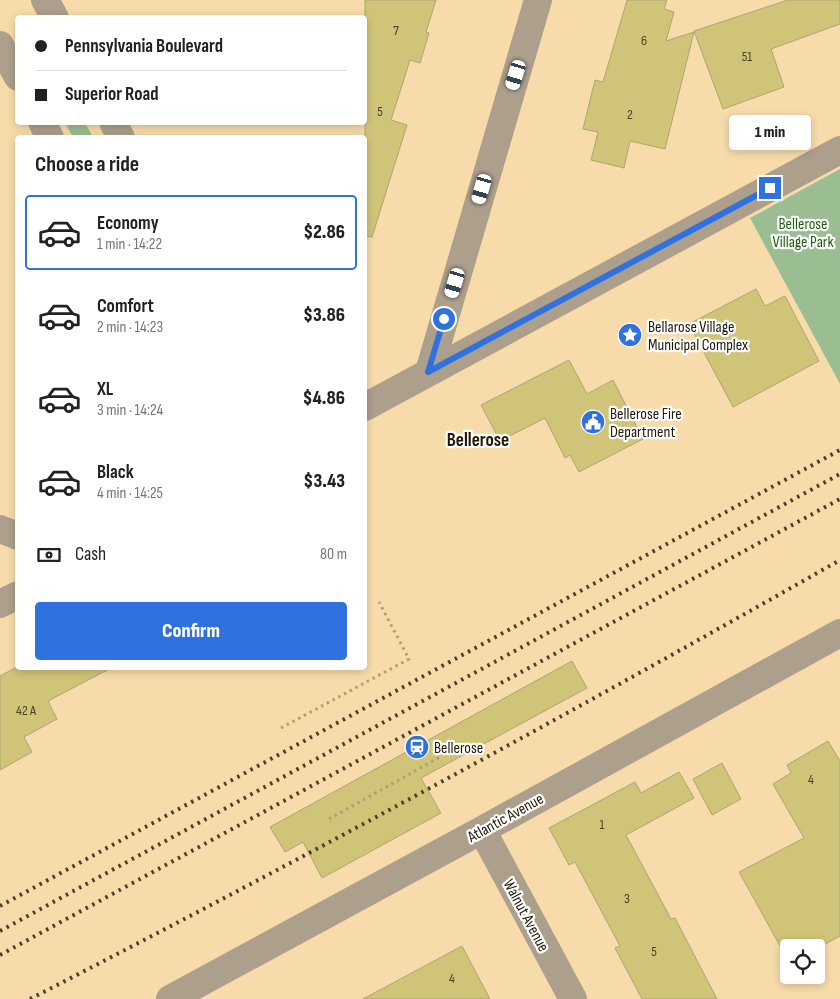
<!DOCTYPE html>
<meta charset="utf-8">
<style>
:root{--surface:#fff;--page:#f2f2f2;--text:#222;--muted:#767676;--line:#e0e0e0;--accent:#2f71de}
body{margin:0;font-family:"Sofia Sans Condensed",sans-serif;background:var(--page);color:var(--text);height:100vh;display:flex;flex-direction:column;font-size:19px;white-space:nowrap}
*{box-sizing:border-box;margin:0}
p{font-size:16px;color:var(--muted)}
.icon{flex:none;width:28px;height:28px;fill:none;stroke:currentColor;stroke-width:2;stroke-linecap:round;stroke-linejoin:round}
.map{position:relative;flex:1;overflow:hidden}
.sheet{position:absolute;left:15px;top:135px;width:352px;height:535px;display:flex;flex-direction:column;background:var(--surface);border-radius:5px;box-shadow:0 2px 8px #0003}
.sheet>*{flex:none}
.guide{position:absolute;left:15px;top:15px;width:352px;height:110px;border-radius:5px;box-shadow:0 2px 8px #0003;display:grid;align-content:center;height:110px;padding:0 20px;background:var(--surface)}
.fabs{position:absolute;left:780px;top:939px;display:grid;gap:10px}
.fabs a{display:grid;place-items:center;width:45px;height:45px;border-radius:5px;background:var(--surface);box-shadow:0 2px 8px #0003;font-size:25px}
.end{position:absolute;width:22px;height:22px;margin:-11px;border:6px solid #2f71de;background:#fff;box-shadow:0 0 0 2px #fff}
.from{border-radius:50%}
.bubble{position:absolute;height:35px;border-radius:5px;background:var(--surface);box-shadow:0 2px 8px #0003;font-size:16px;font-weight:800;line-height:35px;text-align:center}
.car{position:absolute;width:15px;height:30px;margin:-15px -8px;border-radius:6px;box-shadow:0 0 4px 1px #0007;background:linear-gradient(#fff 24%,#345 0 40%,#fff 0 76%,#345 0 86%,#fff 0)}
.guide b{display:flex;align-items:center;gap:18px;height:48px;font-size:19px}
.guide b+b{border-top:1px solid var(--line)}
.guide i{width:12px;height:12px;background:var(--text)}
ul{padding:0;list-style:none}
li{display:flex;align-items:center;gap:15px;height:75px;margin:0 10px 8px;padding:0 10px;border:2px solid transparent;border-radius:5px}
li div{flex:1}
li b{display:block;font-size:19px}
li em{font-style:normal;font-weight:800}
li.active{border-color:var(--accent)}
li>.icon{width:45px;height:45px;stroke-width:1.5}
h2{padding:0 20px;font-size:22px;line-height:60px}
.pay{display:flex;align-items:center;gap:12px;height:55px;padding:0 20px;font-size:19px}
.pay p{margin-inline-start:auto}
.cta{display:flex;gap:10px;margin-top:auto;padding:10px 20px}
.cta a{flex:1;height:58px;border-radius:5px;background:var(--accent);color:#fff;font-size:20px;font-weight:800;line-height:58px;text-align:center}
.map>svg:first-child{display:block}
.green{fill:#9abe92}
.building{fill:#d0c478;stroke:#ada572}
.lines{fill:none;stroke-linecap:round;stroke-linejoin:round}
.path{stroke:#b39d76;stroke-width:3;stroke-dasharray:2.5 4;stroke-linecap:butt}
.minor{stroke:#ac9f8c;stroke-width:28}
.rail{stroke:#4e4028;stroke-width:4;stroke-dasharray:2.5 5;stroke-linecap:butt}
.route{stroke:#2f71de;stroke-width:6}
.labels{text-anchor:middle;stroke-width:4.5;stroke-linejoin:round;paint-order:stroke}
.number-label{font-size:14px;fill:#4d4222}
.park-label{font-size:16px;fill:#1f5e0e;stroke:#fff}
.poi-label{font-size:16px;fill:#211705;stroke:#fff;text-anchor:start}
.street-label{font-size:16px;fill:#211705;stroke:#fff}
.quarter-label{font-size:19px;font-weight:bold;fill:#211705;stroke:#fff}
</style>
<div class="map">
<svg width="840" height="999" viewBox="0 0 840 999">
<rect width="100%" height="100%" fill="#f8dbab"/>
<path class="green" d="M65,123H85L93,137H73Z
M840,169V384L750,218Z"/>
<path class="building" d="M365,0H436L426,32L429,33L420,63L410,60L391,120L407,125L372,237L365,236Z
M627,0H667L664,9L674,12L666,41L694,32L665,149L630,141L624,168L591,160L598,132L583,129L595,80L603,82Z
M788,0H840V24L771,49L784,87L723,109L694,31Z
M756,289L765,306L785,296L819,361L733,407L689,324Z
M569,360L587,394L613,380L643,439L579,472L570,455L565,458L545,418L500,441L481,405Z
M572,661L587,688L421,778L441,813L322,878L303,842L285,852L270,827Z
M15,668H111L48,701L57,719L24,737L32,752L0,770V676Z
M828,741L840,761V936L816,949V948H789V962L739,872L804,838L773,784L791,773L787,765Z
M722,763L741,799L712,815L693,779Z
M679,772L694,798L626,835L671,919L675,918L717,999H642L615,948L620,946L575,862L569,865L549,828L635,782L641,793Z
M462,946L490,999H363Z"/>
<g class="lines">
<path class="path" d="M281,728L409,659L379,602
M329,819L440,757"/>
<path class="minor" d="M45,0L55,18
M0,45L18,77
M42,122L50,138
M113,122L121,138
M429,372L538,0
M365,407L840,150
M0,529L18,536
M0,604L18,595
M482,830L573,999
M170,999L482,830L840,633"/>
<path class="rail" d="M0,906L840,450
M0,931L840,474
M0,955L840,499
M30,999C303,859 573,712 840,560"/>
</g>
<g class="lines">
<path class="route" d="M444,319L428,372L770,188"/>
</g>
<defs>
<g id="sight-disc" transform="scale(1.25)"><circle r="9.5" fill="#2f71de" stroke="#fff"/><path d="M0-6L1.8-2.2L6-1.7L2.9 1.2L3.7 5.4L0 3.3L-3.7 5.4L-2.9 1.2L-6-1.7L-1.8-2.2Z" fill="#fff"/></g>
<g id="civic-disc" transform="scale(1.25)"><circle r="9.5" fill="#2f71de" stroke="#fff"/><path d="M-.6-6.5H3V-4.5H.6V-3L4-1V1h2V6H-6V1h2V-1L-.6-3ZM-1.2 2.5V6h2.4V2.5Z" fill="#fff"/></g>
<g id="station-disc" transform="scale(1.25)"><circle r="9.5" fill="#2f71de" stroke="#fff"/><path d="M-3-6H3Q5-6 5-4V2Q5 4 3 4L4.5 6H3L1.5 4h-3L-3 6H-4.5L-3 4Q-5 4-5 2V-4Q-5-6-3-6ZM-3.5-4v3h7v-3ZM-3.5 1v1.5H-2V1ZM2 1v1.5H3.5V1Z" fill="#fff"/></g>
</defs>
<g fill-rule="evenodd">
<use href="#sight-disc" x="630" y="335"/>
<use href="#civic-disc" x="593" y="422"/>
<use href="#station-disc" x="417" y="747"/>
</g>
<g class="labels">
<g class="number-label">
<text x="396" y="35">7</text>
<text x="644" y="45">6</text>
<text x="747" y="61">51</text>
<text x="380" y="116">5</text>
<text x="630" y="119">2</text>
<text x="26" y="715">42 A</text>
<text x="811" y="784">4</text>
<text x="602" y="829">1</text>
<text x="627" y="903">3</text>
<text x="654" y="956">5</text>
<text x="452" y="983">4</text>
</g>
<g class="park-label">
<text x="803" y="229">Bellerose<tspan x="803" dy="18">Village Park</tspan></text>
</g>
<g class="poi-label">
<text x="648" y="332">Bellarose Village<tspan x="648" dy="18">Municipal Complex</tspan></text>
<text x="610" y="419">Bellerose Fire<tspan x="610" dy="18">Department</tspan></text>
<text x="434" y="753">Bellerose</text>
</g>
<g class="street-label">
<text transform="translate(505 817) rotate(-29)" y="6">Atlantic Avenue</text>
<text transform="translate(527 915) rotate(62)" y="6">Walnut Avenue</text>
</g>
<g class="quarter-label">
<text x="478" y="446">Bellerose</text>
</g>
</g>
</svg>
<div class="fabs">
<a><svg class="icon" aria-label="locate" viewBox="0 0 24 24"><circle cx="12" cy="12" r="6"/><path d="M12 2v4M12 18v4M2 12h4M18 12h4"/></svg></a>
</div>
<i class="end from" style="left:444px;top:319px"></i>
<i class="end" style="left:770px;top:188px"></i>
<div class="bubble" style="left:729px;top:115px;width:82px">1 min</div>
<i class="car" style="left:516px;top:75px;rotate:197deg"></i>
<i class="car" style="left:482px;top:189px;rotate:196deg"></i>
<i class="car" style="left:455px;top:283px;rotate:197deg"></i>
<div class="guide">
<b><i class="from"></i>Pennsylvania Boulevard</b>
<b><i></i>Superior Road</b>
</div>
<section class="sheet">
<h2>Choose a ride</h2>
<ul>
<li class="active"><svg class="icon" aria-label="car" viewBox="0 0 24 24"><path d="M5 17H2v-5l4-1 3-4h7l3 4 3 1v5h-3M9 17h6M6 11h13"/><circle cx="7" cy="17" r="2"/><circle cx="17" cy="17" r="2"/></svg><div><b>Economy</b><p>1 min · 14:22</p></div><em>$2.86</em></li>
<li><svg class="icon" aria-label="car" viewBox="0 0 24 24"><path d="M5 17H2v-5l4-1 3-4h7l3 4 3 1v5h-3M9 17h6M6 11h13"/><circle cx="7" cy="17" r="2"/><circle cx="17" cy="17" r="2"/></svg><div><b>Comfort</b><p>2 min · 14:23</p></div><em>$3.86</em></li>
<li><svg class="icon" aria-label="car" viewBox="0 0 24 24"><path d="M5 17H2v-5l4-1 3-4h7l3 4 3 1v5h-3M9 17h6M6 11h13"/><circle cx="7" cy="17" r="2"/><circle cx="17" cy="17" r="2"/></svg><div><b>XL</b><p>3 min · 14:24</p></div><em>$4.86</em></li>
<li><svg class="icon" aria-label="car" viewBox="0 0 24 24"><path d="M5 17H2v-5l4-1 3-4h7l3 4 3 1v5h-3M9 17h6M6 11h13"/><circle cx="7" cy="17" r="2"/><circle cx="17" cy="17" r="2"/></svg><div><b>Black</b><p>4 min · 14:25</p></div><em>$3.43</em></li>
</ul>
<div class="pay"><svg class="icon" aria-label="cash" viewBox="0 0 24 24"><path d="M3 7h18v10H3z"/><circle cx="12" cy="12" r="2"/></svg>Cash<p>80 m</p></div>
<div class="cta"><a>Confirm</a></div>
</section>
</div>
